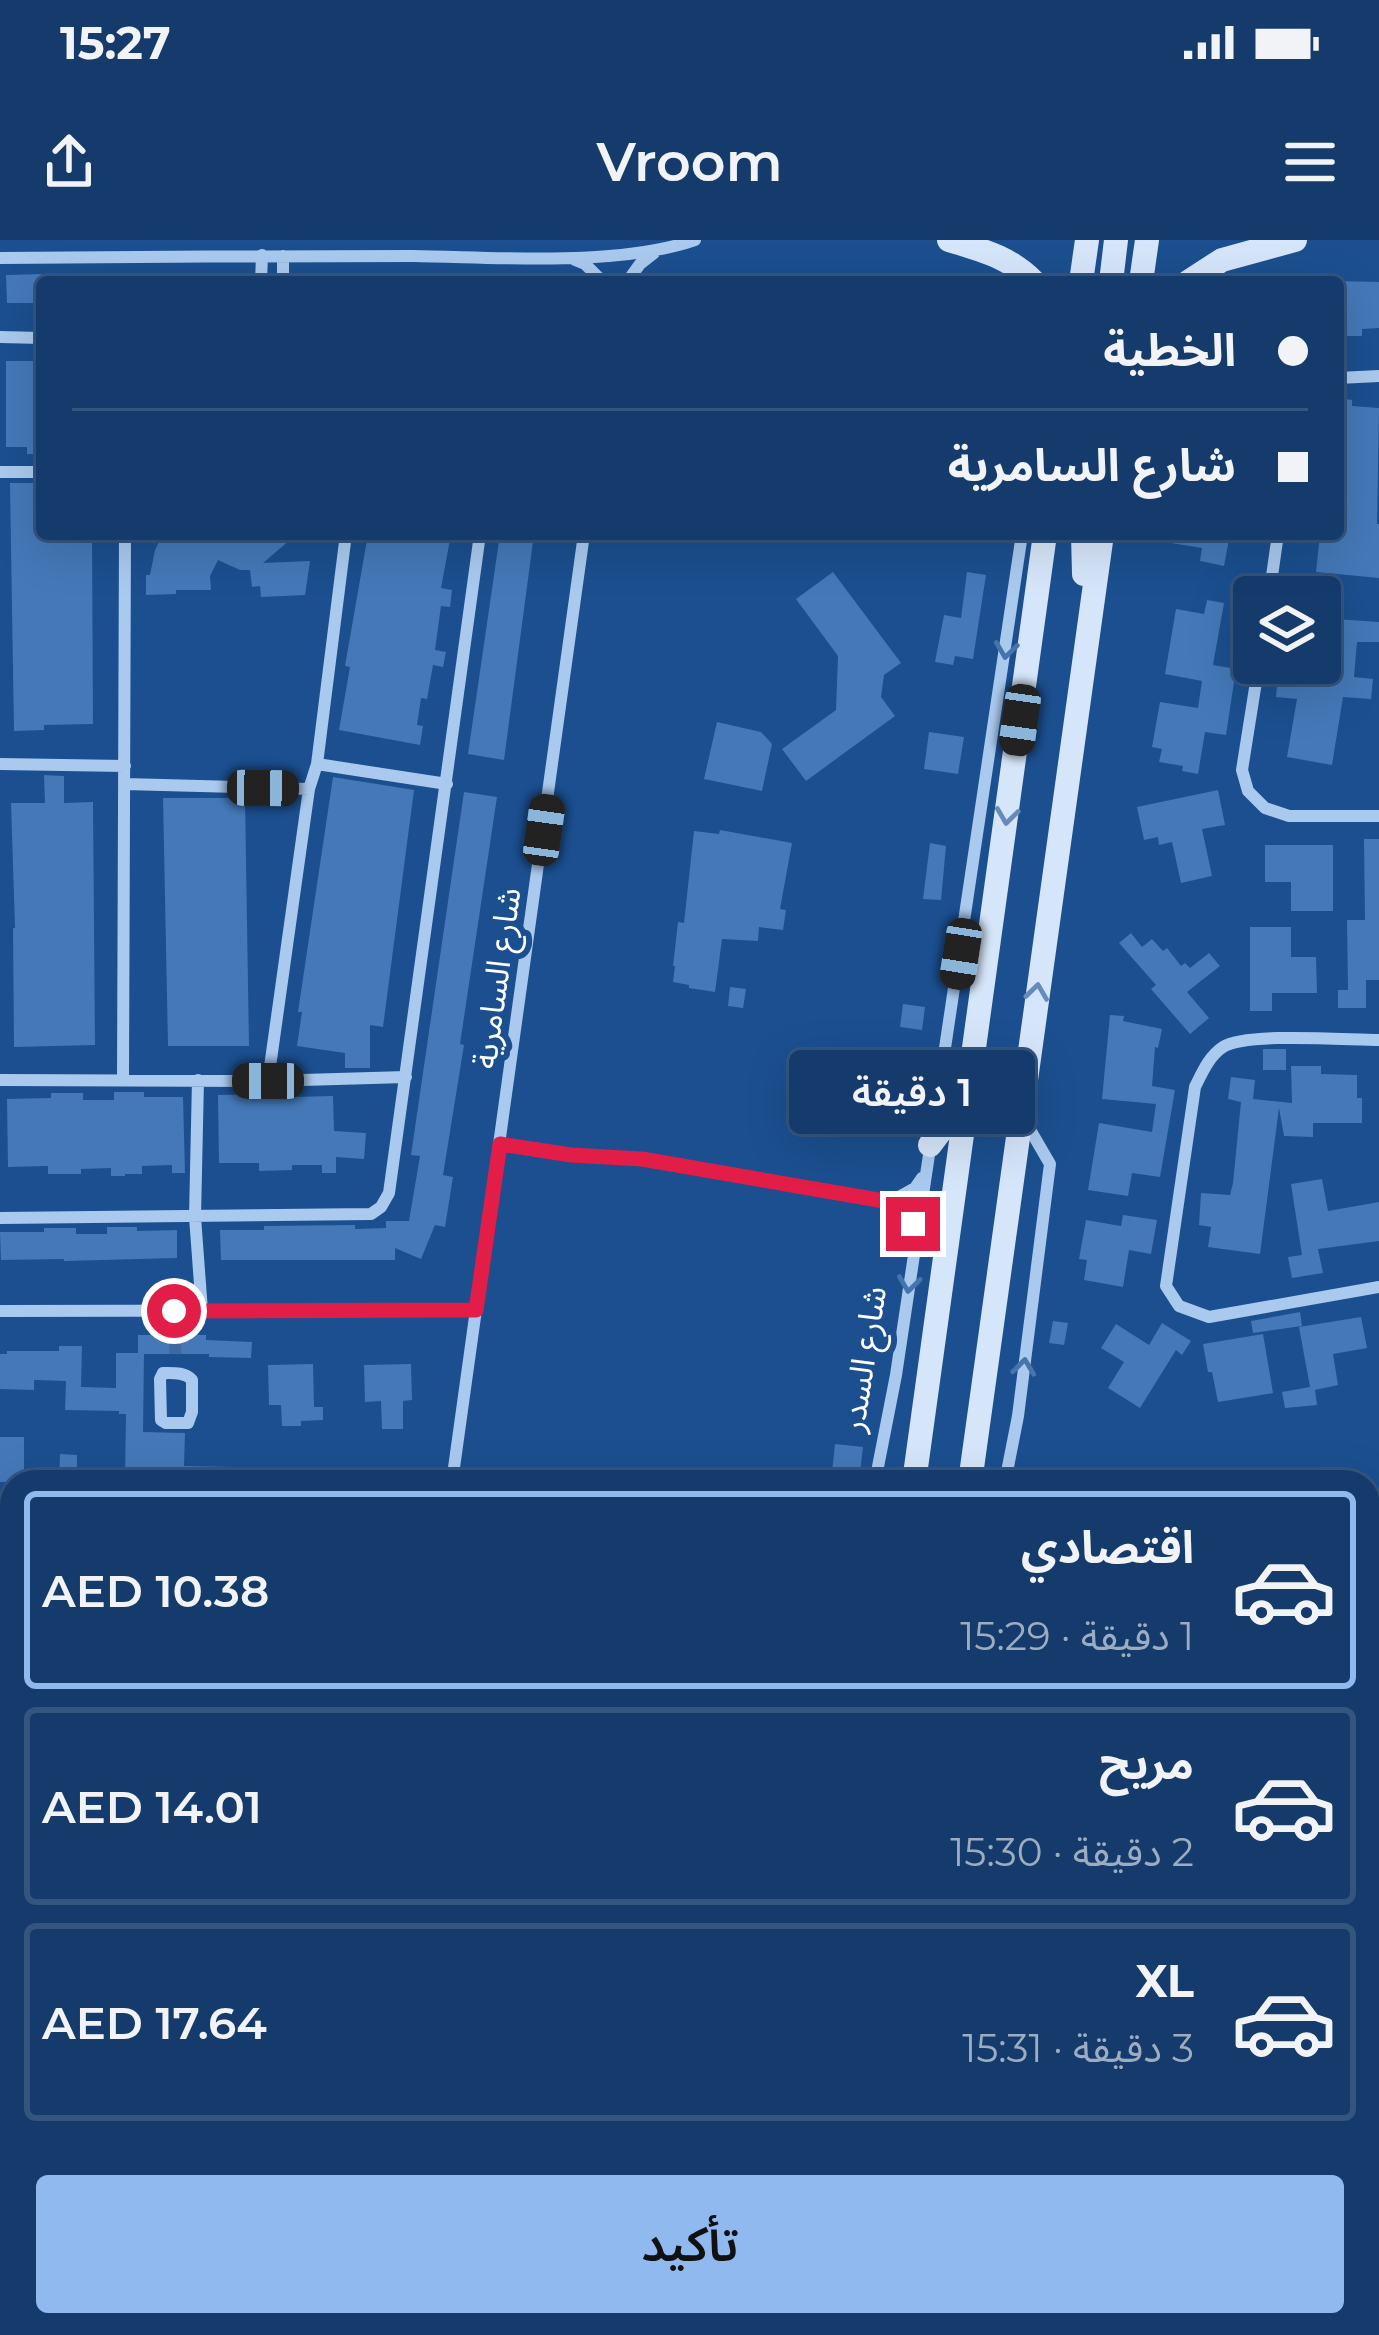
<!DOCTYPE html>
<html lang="ar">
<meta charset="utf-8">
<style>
:root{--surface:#143b6b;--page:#1d4271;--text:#f1f3f6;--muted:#9dadc1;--line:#33557e;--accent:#90b9f0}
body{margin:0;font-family:Montserrat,"Noto Sans Arabic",sans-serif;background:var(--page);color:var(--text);direction:rtl;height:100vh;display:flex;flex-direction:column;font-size:45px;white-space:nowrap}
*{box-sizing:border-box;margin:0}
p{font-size:39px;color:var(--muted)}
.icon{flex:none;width:66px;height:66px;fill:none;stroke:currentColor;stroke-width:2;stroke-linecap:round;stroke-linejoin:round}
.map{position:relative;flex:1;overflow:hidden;direction:ltr}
.drawer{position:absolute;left:0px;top:1230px;width:1380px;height:867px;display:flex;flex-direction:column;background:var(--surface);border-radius:36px 36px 0 0;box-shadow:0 12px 48px #0002,0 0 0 3px var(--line);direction:rtl}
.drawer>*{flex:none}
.banner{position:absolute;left:36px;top:36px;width:1308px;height:264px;border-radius:12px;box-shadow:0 12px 48px #0002,0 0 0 3px var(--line);direction:rtl;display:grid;align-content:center;height:264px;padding:0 36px;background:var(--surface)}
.tools{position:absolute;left:1233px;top:336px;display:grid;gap:24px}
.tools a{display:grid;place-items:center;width:108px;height:108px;border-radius:12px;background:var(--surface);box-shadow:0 12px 48px #0002,0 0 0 3px var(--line);font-size:60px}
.end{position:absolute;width:54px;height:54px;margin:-27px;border:15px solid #e11d48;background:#fff;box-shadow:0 0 0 6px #fff}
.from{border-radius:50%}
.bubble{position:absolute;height:84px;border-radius:12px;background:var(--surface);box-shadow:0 12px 48px #0002,0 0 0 3px var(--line);font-size:39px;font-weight:600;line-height:84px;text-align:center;direction:rtl}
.car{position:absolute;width:36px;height:72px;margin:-36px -18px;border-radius:15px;box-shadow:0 0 9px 3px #0007;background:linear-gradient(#222 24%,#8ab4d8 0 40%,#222 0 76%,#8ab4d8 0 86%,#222 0)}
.banner b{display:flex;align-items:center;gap:42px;height:114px;font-size:45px}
.banner b+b{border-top:3px solid var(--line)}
.banner i{width:30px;height:30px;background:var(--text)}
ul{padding:21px 0 0;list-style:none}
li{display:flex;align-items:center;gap:36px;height:198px;margin:0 24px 18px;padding:0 12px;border:6px solid var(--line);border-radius:12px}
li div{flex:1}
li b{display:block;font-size:45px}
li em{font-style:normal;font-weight:600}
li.on{border-color:var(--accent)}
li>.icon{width:108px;height:108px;stroke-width:1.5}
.button{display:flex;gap:24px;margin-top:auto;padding:24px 36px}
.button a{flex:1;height:138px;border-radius:12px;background:var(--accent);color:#111;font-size:48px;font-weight:600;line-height:138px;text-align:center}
.status{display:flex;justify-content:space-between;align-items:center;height:84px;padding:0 60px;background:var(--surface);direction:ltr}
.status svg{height:33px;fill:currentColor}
header{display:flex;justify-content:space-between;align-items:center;height:156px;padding:0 36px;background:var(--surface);font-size:54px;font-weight:600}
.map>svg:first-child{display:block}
.building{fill:#4478b7}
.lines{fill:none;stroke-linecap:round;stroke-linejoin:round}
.street-tunnel{stroke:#3d69a0;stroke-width:12;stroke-dasharray:12 6;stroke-linecap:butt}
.street{stroke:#a9c9ee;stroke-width:12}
.secondary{stroke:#d6e6fa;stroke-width:24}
.oneway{stroke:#4674ac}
.oneway2{stroke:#668bba}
.route{stroke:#e11d48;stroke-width:15}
.labels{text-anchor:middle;stroke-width:12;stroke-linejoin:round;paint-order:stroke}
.street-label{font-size:33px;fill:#fff;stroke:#1b4f8f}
</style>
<div class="status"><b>15:27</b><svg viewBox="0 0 49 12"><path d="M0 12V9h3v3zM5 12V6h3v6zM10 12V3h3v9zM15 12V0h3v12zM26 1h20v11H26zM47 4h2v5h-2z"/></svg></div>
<header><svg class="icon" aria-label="menu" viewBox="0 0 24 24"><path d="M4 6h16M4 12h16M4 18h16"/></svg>Vroom<svg class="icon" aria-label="share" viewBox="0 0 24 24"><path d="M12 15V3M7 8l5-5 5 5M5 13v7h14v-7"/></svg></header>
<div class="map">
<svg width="1379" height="2095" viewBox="0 0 1379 2095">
<rect width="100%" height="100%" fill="#1b4f8f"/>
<path class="building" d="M42,34V56H38V63H7L6,35Z
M1338,41L1379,42V88L1362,89V96H1340Z
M6,121H42V214H27V207H6Z
M1338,158L1352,160V166L1379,168L1377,284H1379V338L1316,332L1320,294H1338Z
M10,243H42V294H92L93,484L44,485V490L14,491Z
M163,294H297L263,323L310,321L305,355L261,357L260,346L252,347L250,330H240L218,320L210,336L211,350H176V354L146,355V335H150L155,310Z
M368,294H451L441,348L452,350L450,367L441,366L435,410L446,412L443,427L433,425L427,459L421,458L417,485L423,486L420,505L339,490L350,427L345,426Z
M500,294H534L504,520L468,514Z
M1166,294H1230L1224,326L1200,321L1202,308L1165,302Z
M833,332L901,423L884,435L881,457L895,476L806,541L782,509L836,470L838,416L796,359Z
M967,332L986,335L973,419L955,416L953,425L935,422L944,375L961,378Z
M1301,338L1318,340L1316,357H1299Z
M1207,360L1224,363L1213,425L1236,429L1226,495L1205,492L1198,534L1182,531L1183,526L1159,522L1162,509L1152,507L1160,462L1198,468L1202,441L1165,434L1176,369L1204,374Z
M1320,378L1379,382V402H1357L1354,437L1373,439L1371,459L1343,457L1332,525L1287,517L1297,459L1276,457L1279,423H1320Z
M717,482L761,492L772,504L762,551L704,539Z
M929,492L964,497L958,534L924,529Z
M44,535L64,536V563L93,562L95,805L14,807L13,688H15L11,563H45Z
M333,537L414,550L383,787L370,785V828H345V813L297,806L302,772H298Z
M1218,550L1225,585L1202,589L1212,636L1181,643L1172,602L1159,605L1158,597L1144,600L1137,567Z
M464,552L497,557L460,804L464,805L443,935L453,937L445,987L435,985L421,1019L395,1008V1020H221L220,990H264V986L355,985V989L386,988V981H409L420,916L411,915Z
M163,558H245L249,806H168Z
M720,590L792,603L780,669L786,670L783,690L759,687L758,701L722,699L715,752L689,748V745L673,742L675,726H673L678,682L684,683L694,591L719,594Z
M1364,599H1379V740H1366V768H1338V750H1348L1347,680H1365Z
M930,603L946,606L941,660L923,659Z
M1265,605H1333V671H1291V642H1265Z
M1250,687H1291V717H1316L1317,753H1272V771H1250Z
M1131,693L1142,707L1152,699L1163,711L1167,708L1181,726L1185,723L1190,728L1209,713L1220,726L1187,752L1209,778L1190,794L1151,749L1156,745L1119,703Z
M730,747L746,749L743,768L728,766Z
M903,764L925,767L922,790L900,787Z
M1110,775L1124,776L1123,781L1162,789L1158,808L1155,807L1152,846L1175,850L1160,937L1132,933L1128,956L1088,950L1099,883L1152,892L1156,864L1102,859Z
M1263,809H1286V830H1263Z
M1291,826H1321V834L1357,835V858H1362V883H1313V897L1284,896L1279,868L1260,1014L1208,1007L1211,987L1199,985L1201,953L1230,955L1233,943L1241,862L1228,859L1231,837L1255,840L1253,859L1292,863Z
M262,851H294V857L333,856L334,891L366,893L364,919L336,917V933H322V925H292V930L259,931V923H219L218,855L262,854Z
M114,852H144V857H183L185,933H172V925L142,926V934H125V936H111V928L81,929V934H48V926L8,927L7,859L51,858V853H83V860H114Z
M1322,939L1328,971L1379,962V1001L1318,1009L1323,1033L1292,1038L1288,1017L1302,1015L1291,944Z
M1123,975L1157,980L1151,1014L1129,1010L1123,1047L1084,1040L1087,1020L1079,1019L1086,980L1121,986Z
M107,987H137V991L177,990V1018L64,1021V1019L1,1020L0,992H44V988H76V994H107Z
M1300,1072L1302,1086L1253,1093L1251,1081Z
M1361,1077L1367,1108L1333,1114L1338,1145L1315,1150L1317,1165L1285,1168L1282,1152L1310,1147L1299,1087Z
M1053,1081L1068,1083L1064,1105L1049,1103Z
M1162,1083L1191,1101L1182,1115L1176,1110L1140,1168L1108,1148L1124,1122L1101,1108L1116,1084L1149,1105Z
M1263,1094L1273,1153L1218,1162L1212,1132H1208L1203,1104Z
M138,1095H166L168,1102L176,1105L183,1103L186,1095H206V1100L252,1102L251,1118L209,1117V1114H144L143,1192L185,1193L184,1226L233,1227V1242H170V1237H125L126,1174H119V1171L65,1170L66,1141L34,1140V1150L0,1149V1114H7V1111H59V1106H82L81,1147L116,1148V1113H138Z
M313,1124L314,1167H323V1180L301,1181V1186H282L281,1165H269L268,1125Z
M411,1124L412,1160L403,1161V1189H382L381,1161L365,1162L364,1125Z
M0,1197H24V1242H0Z
M835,1204L863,1207L859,1242H831Z
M60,1214L77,1215V1242H59Z"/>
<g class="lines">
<path class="street-tunnel" d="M175,1114L176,1095"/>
<path class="street" d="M283,16V42
M0,18C138,17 275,16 413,16C497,17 616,27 695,0
M575,20L585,24L603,42
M261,42L262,15
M627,42L640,24L654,13
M0,97L42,98
M1338,138L1379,136
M0,232H42
M1269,357L1278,294
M1259,423L1242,530L1248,551L1265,568L1289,576H1379
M0,524L125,526
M317,524L447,544
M125,544L309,549
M1379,800C1347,800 1246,792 1223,807C1209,816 1202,833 1195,847L1166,1046L1179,1066L1209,1077L1379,1047
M0,840L268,841L406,837
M123,840L125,294
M198,840L195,977L202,1071
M268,841L309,549L317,524L346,294
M500,904L571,915L642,919L890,962L913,984L915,995
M890,962L915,948L922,938
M0,978L371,974L381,967L389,953L480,294
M0,1071L476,1070
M174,1071L176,1095
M163,1133C173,1133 185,1132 192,1140V1172L188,1183H166L161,1180L160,1139Z
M452,1242L584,294
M875,1242L896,1135L1022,294
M1005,1242L1018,1176L1050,924L1025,881
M0,1320L12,1319
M0,1557H12
M0,2094L545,2085"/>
<path class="secondary" d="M949,0C981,10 1010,17 1034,42
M1081,42L1087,0
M1111,42L1116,0
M1141,42L1147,0
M1188,42L1222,20L1295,0
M1083,294L1084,334
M930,905L969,853
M914,1242L1045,294
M970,1242L1102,294
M1368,2043L1379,2042
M416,2088L426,2095
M726,2095L741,2085
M797,2095L799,2085
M825,2095L826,2085
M852,2095L854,2085
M907,2095L1000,2085
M1146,2095L1225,2085
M1349,2095L1379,2091"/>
</g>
<defs><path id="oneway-chevron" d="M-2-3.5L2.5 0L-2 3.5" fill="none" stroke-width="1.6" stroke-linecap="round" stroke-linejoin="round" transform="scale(3)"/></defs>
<g class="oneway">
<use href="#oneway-chevron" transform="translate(1006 410) rotate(98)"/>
<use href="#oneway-chevron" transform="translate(909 1044) rotate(98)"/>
<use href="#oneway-chevron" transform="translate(1024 1127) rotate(-83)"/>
</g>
<g class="oneway2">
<use href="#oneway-chevron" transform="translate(1007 576) rotate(98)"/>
<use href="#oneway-chevron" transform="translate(1037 752) rotate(-82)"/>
</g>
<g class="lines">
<path class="route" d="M174,1071L476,1070L500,904L571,915L642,919L890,962L913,984"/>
</g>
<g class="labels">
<g class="street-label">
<text transform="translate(496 738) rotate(-82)" y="12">شارع السامرية</text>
<text transform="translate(863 1119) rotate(-81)" y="12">شارع السدر</text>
</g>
</g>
</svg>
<div class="tools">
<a><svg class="icon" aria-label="layers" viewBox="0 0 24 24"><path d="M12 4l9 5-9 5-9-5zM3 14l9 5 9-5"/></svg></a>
</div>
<i class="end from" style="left:174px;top:1071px"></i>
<i class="end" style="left:913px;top:984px"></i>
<div class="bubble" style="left:789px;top:810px;width:246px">1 دقيقة</div>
<i class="car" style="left:1020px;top:480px;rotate:188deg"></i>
<i class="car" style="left:263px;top:548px;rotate:91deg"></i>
<i class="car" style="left:544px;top:590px;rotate:8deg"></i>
<i class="car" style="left:961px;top:714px;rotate:189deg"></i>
<i class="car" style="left:268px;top:841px;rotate:270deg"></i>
<div class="banner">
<b><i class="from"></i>الخطية</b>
<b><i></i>شارع السامرية</b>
</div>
<section class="drawer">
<ul>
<li class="on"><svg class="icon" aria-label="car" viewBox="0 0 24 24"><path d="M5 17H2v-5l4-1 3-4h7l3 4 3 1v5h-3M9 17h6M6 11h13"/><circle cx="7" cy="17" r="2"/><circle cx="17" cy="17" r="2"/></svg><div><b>اقتصادي</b><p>1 دقيقة · 15:29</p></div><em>AED 10.38</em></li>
<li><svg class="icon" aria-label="car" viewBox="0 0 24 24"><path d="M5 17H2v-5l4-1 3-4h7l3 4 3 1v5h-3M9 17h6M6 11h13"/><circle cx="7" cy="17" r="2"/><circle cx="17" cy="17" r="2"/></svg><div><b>مريح</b><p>2 دقيقة · 15:30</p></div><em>AED 14.01</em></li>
<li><svg class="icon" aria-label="car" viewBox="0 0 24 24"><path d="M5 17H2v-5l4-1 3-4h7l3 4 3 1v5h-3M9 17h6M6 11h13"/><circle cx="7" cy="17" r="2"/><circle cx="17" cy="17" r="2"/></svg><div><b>XL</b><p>3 دقيقة · 15:31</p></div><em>AED 17.64</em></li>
</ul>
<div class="button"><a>تأكيد</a></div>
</section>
</div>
